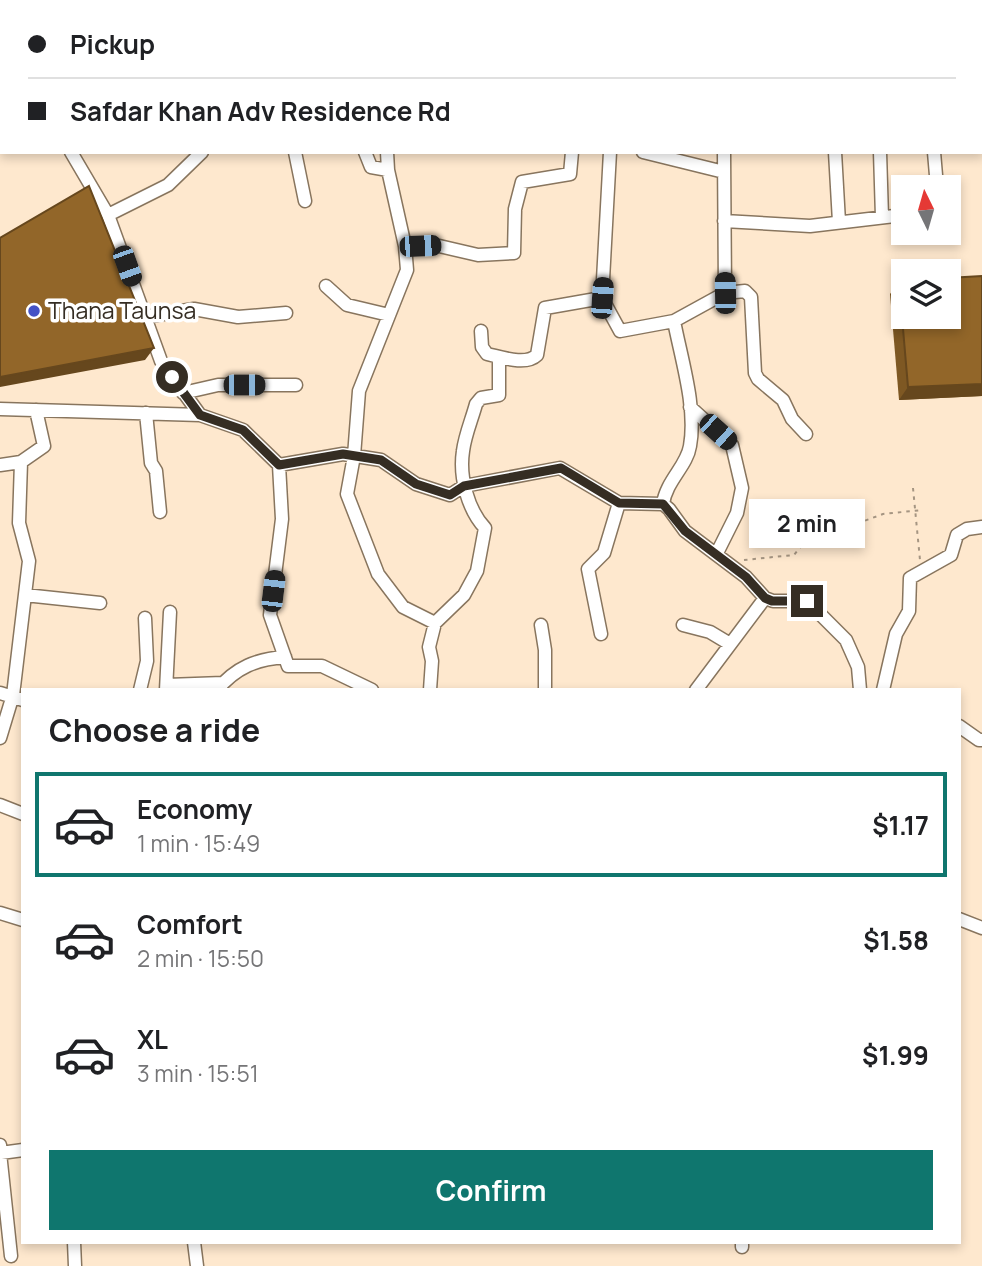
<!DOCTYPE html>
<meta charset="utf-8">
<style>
:root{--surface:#fff;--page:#f2f2f2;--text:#202124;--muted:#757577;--line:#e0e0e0;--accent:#0f766e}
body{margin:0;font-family:Manrope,sans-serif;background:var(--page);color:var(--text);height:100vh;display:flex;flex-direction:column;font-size:26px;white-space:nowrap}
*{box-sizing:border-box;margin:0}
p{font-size:23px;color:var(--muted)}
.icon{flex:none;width:38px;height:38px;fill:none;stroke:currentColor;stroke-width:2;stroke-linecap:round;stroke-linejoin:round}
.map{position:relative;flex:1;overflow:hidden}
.drawer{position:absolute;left:21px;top:688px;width:940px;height:556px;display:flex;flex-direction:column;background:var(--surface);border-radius:0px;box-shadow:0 4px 10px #0003}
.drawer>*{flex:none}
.top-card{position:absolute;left:0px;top:0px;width:984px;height:154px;box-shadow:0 4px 10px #0003;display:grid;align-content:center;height:154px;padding:0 28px;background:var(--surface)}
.needle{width:46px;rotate:355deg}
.controls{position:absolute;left:891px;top:175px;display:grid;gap:14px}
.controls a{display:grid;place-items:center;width:70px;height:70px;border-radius:0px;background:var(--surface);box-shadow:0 4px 10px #0003;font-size:35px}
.end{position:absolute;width:32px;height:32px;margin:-16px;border:9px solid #352d23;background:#fff;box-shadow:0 0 0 4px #fff}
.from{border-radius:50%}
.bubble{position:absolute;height:49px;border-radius:0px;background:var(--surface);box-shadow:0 4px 10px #0003;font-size:23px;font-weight:700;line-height:49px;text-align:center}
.car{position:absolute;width:21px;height:42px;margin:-21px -10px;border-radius:9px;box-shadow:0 0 5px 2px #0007;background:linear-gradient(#222 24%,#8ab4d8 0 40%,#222 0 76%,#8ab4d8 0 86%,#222 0)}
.top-card b{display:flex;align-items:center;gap:24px;height:66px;font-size:26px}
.top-card b+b{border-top:2px solid var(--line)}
.top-card i{width:18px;height:18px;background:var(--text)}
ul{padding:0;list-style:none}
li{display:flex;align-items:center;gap:21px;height:105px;margin:0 14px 10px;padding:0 14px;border:4px solid transparent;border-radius:0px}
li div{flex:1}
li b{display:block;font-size:26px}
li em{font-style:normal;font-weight:700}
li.current{border-color:var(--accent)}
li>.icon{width:63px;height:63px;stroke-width:1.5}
h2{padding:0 28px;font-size:32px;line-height:84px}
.button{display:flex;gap:14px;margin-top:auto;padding:14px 28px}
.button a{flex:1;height:80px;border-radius:0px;background:var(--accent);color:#fff;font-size:28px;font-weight:700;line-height:80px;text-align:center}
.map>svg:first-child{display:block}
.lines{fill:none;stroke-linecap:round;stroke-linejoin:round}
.minor-casing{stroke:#88755e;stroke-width:15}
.major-casing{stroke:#88755e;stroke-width:18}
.path{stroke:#a59582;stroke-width:2;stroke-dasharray:3.5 5;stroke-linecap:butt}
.minor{stroke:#fff;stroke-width:12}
.major{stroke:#fff;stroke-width:16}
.wall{fill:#7e5823}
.shaded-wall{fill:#66471d}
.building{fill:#926629;stroke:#66471d;stroke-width:2}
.route{stroke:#352d23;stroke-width:9}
.poi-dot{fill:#4352c6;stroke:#fff;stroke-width:2.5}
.labels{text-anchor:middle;stroke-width:7;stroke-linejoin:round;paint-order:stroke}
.poi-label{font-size:23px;fill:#352d23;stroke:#fff;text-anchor:start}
</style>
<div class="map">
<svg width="982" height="1266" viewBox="0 0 982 1266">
<rect width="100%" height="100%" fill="#fee8ce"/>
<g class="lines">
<g class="minor-casing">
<path id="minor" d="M270,0L272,2
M331,0V2
M421,0V2
M576,0V2
M792,0V2
M620,2V0
M879,2V0
M0,25L2,29
M71,152L108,215L161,361L200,415L243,430L279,465L343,454L381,460L416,484L450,495L464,486L560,468L619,503L663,504
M295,152L305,201
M365,152L371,167L388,170L387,152
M610,152L602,298L620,331L674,321
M643,152L724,172
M724,152L725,293L674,321C681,358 697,408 690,446C687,466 666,481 663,504L669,509L685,531L746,577L765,598L773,601H807L846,640L858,667L860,690
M835,152L839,222
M880,152L882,217
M934,152L937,187
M388,170L405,246L435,245L478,255L514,253L515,209L522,182L570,174L572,152
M108,215L168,185L202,152
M724,221L810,226L903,215
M405,246L407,270L359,391L354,456L347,494L378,574L403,607L435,623L464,595L477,571L485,528C468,510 459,477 463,451C465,435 472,419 476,404L481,398L499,395V357
M326,286L347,305L389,315
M725,293L745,291L751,297L755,373L758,379L783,400L792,419L806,434
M145,317L194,309L238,317L286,313
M481,331L482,347L487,354C501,357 526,366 537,355L545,308L602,298
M183,393L218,385H296
M690,407L732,445L742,488L737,513L717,553
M0,409L200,415
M146,413L151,463L156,471L160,512
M0,465L21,462
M279,465L282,519L270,615L288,666H322L372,690
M25,595L100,603
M541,625L545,650V690
M683,625L710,632L730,644
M601,634L588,569L604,553L619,503
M167,685L223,683
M140,690L147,661L145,618
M166,690L170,612
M217,690C236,667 257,659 285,657
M430,690L432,661L429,647L435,623
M696,690L765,598
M883,690L896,634L909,611L910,578L951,555L957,535L967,529L982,527
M0,693L23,700
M959,726L979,740H982
M0,738L13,695L29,561L19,523L21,462L44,446L36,410
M0,805L23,814
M0,913L23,920
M959,919L982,928
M0,1145L1,1153L23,1150
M0,1153L11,1256
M74,1242L75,1266
M194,1242L197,1266
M742,1242V1247"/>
</g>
<g class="major-casing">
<path id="major" d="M0,61H2"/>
</g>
<path class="path" d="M913,488L920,560
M744,560L794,555L803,544L806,534L837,531L883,514L922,510"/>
<use href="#minor" class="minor"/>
<use href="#major" class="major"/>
</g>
<path class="wall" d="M899,282L982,396L899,400L890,294Z"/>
<path class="shaded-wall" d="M154,348L145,360L0,387V377Z
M982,384V396L899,400L908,387Z"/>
<path class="building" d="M89,186L154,348L0,377V238Z
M982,276V384L908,387L899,282L903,281V317H948V278Z"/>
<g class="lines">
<path class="route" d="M172,377L200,415L243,430L279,465L343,454L381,460L416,484L450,495L464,486L561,468L619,503L663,504L685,531L746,577L765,598L772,601H807"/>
</g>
<circle class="poi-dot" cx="34" cy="311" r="7"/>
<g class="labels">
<g class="poi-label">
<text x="48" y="319">Thana Taunsa</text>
</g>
</g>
</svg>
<div class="controls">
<a><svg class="needle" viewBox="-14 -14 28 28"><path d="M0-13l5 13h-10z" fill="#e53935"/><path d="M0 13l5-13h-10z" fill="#757577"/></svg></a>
<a><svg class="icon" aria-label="layers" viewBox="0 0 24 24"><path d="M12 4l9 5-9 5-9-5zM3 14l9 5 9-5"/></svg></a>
</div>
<i class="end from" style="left:172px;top:377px"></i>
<i class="end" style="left:807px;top:601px"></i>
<div class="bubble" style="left:749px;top:499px;width:116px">2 min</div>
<i class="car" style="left:420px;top:246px;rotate:88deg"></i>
<i class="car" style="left:127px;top:266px;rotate:160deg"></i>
<i class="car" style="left:725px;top:293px;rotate:359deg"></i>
<i class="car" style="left:602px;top:298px;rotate:4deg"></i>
<i class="car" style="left:244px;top:385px;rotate:90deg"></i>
<i class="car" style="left:718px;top:432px;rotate:132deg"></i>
<i class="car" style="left:273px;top:591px;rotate:7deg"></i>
<div class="top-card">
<b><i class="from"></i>Pickup</b>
<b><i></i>Safdar Khan Adv Residence Rd</b>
</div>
<section class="drawer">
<h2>Choose a ride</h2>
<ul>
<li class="current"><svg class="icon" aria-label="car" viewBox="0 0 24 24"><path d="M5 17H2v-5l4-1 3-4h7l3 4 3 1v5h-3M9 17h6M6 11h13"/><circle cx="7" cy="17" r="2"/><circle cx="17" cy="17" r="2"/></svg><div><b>Economy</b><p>1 min · 15:49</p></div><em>$1.17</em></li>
<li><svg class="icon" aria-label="car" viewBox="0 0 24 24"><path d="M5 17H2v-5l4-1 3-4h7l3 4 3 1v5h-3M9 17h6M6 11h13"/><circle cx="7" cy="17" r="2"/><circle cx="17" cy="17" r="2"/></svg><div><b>Comfort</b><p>2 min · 15:50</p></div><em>$1.58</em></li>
<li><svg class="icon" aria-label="car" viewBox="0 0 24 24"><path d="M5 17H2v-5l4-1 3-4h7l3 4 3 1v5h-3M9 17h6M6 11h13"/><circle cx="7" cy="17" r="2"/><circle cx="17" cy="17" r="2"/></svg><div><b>XL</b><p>3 min · 15:51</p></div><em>$1.99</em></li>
</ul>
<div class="button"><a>Confirm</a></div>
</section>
</div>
